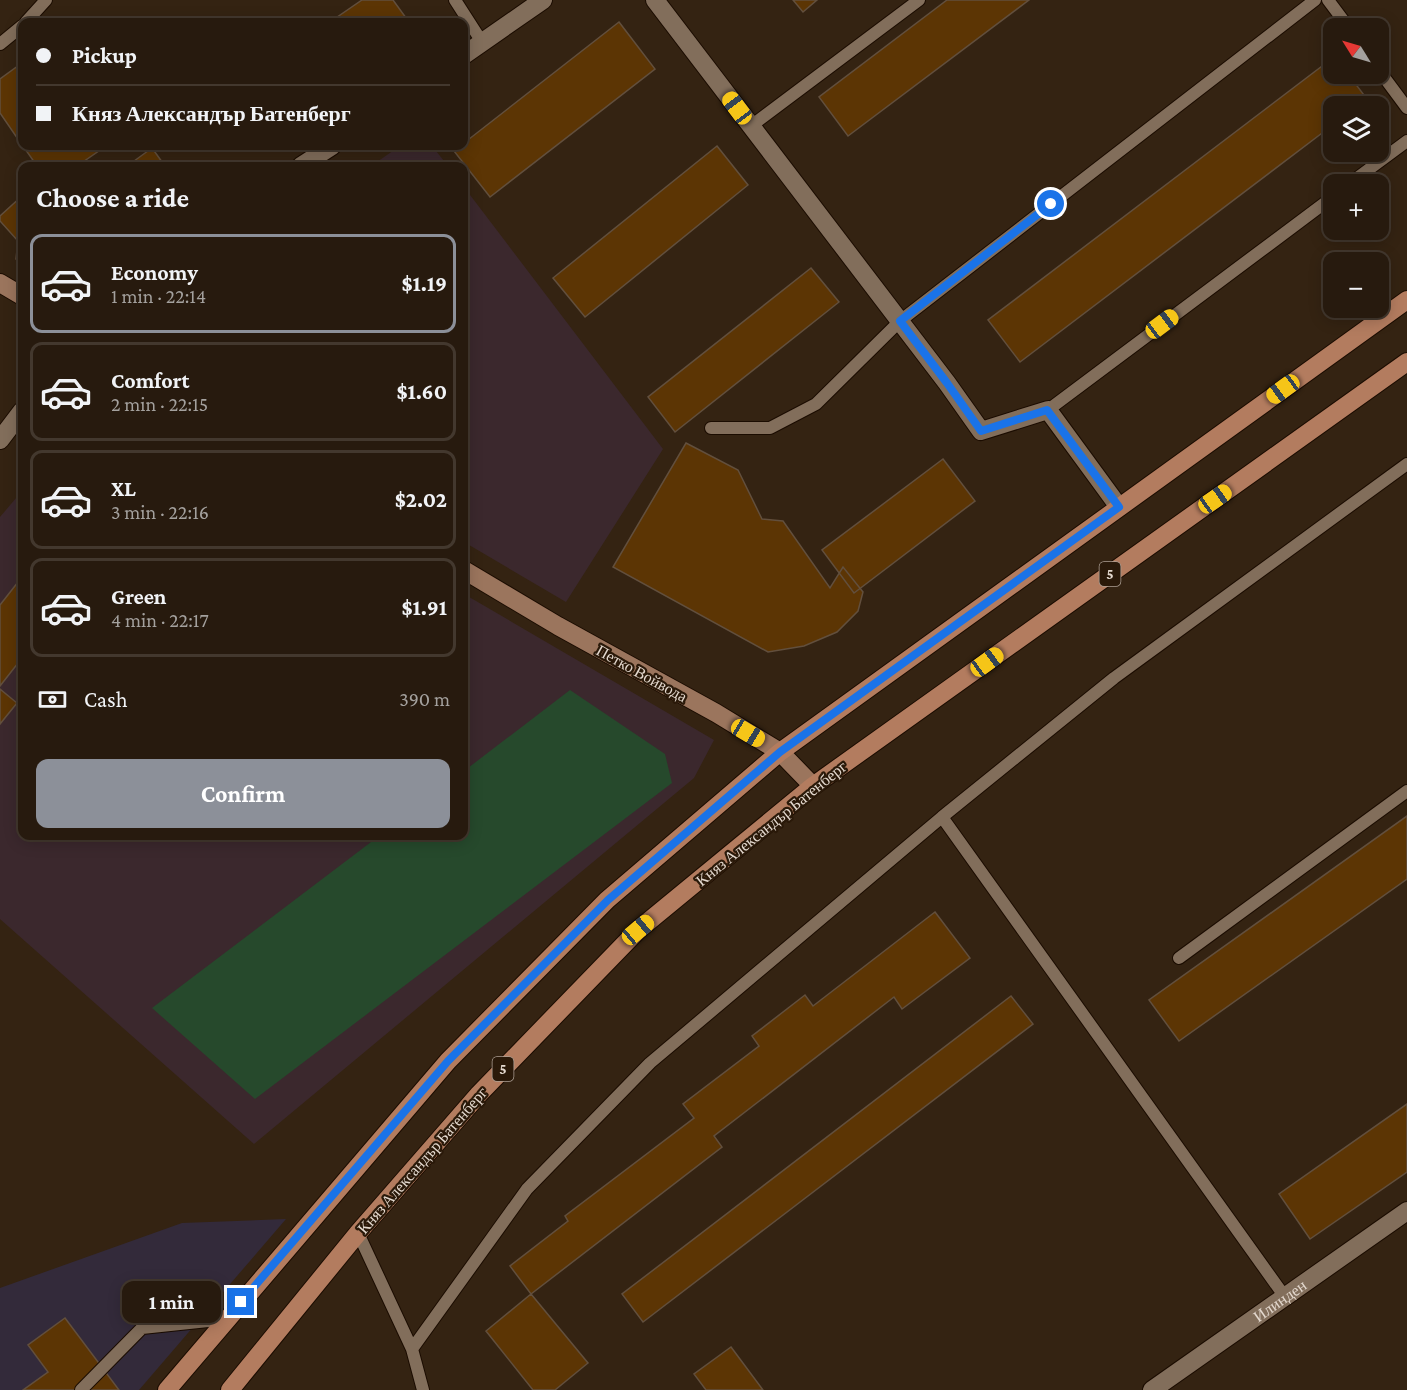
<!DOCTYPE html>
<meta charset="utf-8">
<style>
:root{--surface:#271a0e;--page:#2f2317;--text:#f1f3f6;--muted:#a4a19e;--line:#43382e;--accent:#8c9099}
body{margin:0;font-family:"Crimson Pro",serif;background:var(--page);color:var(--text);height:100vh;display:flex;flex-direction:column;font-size:22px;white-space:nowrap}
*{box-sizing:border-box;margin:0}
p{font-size:20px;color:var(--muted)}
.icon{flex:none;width:33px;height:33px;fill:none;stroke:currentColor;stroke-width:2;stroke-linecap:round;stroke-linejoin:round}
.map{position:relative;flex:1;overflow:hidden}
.details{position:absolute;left:18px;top:162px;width:450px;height:678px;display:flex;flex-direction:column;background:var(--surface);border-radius:12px;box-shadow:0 3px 15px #0003,0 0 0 2px var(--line)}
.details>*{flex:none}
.top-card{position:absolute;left:18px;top:18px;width:450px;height:132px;border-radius:12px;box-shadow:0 3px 15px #0003,0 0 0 2px var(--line);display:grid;align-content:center;height:132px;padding:0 18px;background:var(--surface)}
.needle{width:39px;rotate:307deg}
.buttons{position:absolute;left:1323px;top:18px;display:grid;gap:12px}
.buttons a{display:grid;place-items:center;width:66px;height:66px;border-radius:12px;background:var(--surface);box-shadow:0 3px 15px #0003,0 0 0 2px var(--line);font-size:30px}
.end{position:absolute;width:27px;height:27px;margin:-14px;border:8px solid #1a73e8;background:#fff;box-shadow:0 0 0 3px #fff}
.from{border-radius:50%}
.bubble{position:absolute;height:42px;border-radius:12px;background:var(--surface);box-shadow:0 3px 15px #0003,0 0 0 2px var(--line);font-size:20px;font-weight:700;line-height:42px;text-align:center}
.car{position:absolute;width:18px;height:36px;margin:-18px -9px;border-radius:8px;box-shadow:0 0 4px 2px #0007;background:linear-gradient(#f5c518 24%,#345 0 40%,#f5c518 0 76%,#345 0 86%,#f5c518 0)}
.top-card b{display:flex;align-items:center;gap:21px;height:57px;font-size:22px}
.top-card b+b{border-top:2px solid var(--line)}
.top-card i{width:15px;height:15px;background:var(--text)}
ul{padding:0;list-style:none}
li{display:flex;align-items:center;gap:18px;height:99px;margin:0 12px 9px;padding:0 6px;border:3px solid var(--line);border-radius:12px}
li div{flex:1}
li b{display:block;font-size:22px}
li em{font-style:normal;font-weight:700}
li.active{border-color:var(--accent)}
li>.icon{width:54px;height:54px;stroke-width:1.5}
h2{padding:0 18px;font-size:27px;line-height:72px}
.pay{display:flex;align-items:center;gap:15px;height:66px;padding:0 18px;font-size:22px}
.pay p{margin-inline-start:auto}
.cta{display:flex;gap:12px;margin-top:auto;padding:12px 18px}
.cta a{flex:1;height:69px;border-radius:12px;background:var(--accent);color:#fff;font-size:24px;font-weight:700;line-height:69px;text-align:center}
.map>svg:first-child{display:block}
.commercial{fill:#332a3a}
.education{fill:#3b282d}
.green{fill:#26492c}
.building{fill:#5c3504;stroke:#624f3d;stroke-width:1.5}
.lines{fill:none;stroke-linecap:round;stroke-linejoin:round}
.lane-casing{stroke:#1b0c00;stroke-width:14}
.street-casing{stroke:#1b0c00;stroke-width:20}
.secondary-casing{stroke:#1b0c00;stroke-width:20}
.primary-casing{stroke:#1b0c00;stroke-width:20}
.lane{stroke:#826e5b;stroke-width:12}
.street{stroke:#826e5b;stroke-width:18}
.secondary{stroke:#9b755d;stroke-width:18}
.primary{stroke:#b37c5f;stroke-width:18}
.route{stroke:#1a73e8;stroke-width:8}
.labels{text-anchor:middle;stroke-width:4.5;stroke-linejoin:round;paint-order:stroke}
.shield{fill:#2a1909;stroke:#ac9f94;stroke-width:1.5}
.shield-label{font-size:15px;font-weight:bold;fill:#e4d9cf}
.street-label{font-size:16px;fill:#e4d9cf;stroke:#2a1909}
</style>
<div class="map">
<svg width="1407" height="1390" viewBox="0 0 1407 1390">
<rect width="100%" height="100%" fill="#342312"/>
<path class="commercial" d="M286,1219L139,1390H0V1288L182,1223Z"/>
<path class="education" d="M400,146H432L448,166H371Z
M464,187L663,449L566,602L464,542Z
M22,491V836H464V594L714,740L694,778L254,1144L0,919V517Z"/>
<path class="green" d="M570,690L665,754L672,783L255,1099L152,1008L379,836H464V771Z"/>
<path class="building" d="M362,0H393L409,22H330Z
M793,0H817L803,12Z
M947,0H1029L848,136L819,97Z
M619,22L655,69L490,197L454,151L464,146V143Z
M1334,57V74H1348L1367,99L1357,106H1334V124L1020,362L988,320Z
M22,63V145L0,113V79Z
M23,146H106L77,166H37Z
M717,146L748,185L585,317L553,278Z
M152,148L165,166H132L130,164Z
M22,196V262L16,259L18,241L0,221V216Z
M811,268L839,302L675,432L648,397Z
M686,443L738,470L762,519L783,521L830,588L843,567L863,592L858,611L837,632L804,646L768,652L613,567Z
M943,459L975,501L854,593L822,550Z
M22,577V658L0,686V605Z
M0,689L17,703L0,724Z
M1407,816V879L1179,1041L1149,1000Z
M935,912L970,958L902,1009L894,997L714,1136L722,1147L531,1294L510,1266L568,1221L565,1216L694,1118L683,1104L759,1046L752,1036L805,995L813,1006Z
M1011,996L1033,1024L643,1322L622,1294Z
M1407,1104V1172L1310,1239L1279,1194Z
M531,1294L588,1363L555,1390H533L486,1331Z
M65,1318L119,1390H23L48,1372L28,1345Z
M731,1347L763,1390H706L694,1374Z"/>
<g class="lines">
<g class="lane-casing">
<path id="lane" d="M455,0L482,42
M1328,0L1349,28
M26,22L46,0
M0,44L22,26
M1378,69L1407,108
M751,126L919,0
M1349,184L1407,141
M1048,410L1334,196
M711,428H770L816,404L900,321L1315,0
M942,817L1114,678L1407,464
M1179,958L1407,791
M358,1233L412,1349L423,1390
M412,1349L527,1189L650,1063L942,817L1285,1297
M81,1390L142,1328L227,1319"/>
</g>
<g class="street-casing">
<g id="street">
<path d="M655,0L947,383L981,431L1048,410L1119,507"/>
<path d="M464,55L543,0"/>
<path d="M301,166L332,146"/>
<path d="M0,440L22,411"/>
<path id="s1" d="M1152,1390L1407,1211"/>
</g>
</g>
<g class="secondary-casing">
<path id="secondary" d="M0,283L22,296
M464,570L558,626L716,713L780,752L813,786"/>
</g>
<g class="primary-casing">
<path id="primary" d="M167,1390L448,1061L607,900L780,752L1407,300
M230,1390L358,1233L479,1094L638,930L813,786L1407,362"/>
</g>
<use href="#lane" class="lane"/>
<use href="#street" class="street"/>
<use href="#secondary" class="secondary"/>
<use href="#primary" class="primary"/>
</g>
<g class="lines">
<path class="route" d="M241,1302L448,1061L608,900L780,752L1119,507L1047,410L981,431L947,383L900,321L1051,204"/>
</g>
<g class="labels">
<g class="shield">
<rect x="1099.5" y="562" width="21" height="24" rx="4.5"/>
<rect x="492.5" y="1057" width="21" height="24" rx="4.5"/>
</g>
<g class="shield-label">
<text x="1110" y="579">5</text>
<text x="503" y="1074">5</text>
</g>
<g class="street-label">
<text transform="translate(642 673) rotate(29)" y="6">Петко Войвода</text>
<text transform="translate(771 823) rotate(-39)" y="6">Княз Александър Батенберг</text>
<text transform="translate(422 1160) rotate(-49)" y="6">Княз Александър Батенберг</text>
<text dy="6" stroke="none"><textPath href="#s1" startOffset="156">Илинден</textPath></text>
</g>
</g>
</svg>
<div class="buttons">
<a><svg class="needle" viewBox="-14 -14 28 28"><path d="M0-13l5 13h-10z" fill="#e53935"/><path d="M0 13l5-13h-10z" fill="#a4a19e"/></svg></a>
<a><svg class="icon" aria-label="layers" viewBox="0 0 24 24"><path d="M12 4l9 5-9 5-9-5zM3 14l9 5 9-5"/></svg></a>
<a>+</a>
<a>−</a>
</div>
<i class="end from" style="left:1051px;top:204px"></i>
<i class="end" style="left:241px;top:1302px"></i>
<div class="bubble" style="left:122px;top:1281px;width:99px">1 min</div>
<i class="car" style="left:737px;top:108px;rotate:323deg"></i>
<i class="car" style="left:1162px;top:324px;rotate:53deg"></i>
<i class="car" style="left:1283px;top:389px;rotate:234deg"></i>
<i class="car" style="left:1215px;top:499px;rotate:55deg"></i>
<i class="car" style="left:987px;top:662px;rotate:54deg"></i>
<i class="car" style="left:748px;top:733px;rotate:121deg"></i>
<i class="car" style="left:638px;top:930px;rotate:50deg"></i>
<div class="top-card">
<b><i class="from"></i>Pickup</b>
<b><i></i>Княз Александър Батенберг</b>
</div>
<section class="details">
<h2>Choose a ride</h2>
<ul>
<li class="active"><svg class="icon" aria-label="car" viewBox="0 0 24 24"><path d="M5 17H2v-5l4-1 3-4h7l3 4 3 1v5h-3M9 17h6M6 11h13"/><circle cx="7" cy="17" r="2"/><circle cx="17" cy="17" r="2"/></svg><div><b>Economy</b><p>1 min · 22:14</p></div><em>$1.19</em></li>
<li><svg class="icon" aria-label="car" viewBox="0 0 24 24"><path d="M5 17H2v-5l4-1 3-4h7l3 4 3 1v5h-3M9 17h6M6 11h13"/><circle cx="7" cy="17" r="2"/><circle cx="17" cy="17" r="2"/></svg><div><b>Comfort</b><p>2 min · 22:15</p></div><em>$1.60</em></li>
<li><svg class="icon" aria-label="car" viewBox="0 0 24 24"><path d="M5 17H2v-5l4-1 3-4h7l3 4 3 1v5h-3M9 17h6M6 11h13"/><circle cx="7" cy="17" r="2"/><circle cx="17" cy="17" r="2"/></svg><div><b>XL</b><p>3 min · 22:16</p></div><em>$2.02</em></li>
<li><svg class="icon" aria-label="car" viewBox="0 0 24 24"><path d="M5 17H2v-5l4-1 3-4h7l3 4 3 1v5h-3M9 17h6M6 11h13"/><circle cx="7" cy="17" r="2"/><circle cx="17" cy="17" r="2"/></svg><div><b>Green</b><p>4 min · 22:17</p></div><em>$1.91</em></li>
</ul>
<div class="pay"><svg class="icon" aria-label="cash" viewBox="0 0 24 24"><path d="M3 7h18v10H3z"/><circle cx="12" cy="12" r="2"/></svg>Cash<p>390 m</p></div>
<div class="cta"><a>Confirm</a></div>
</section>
</div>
